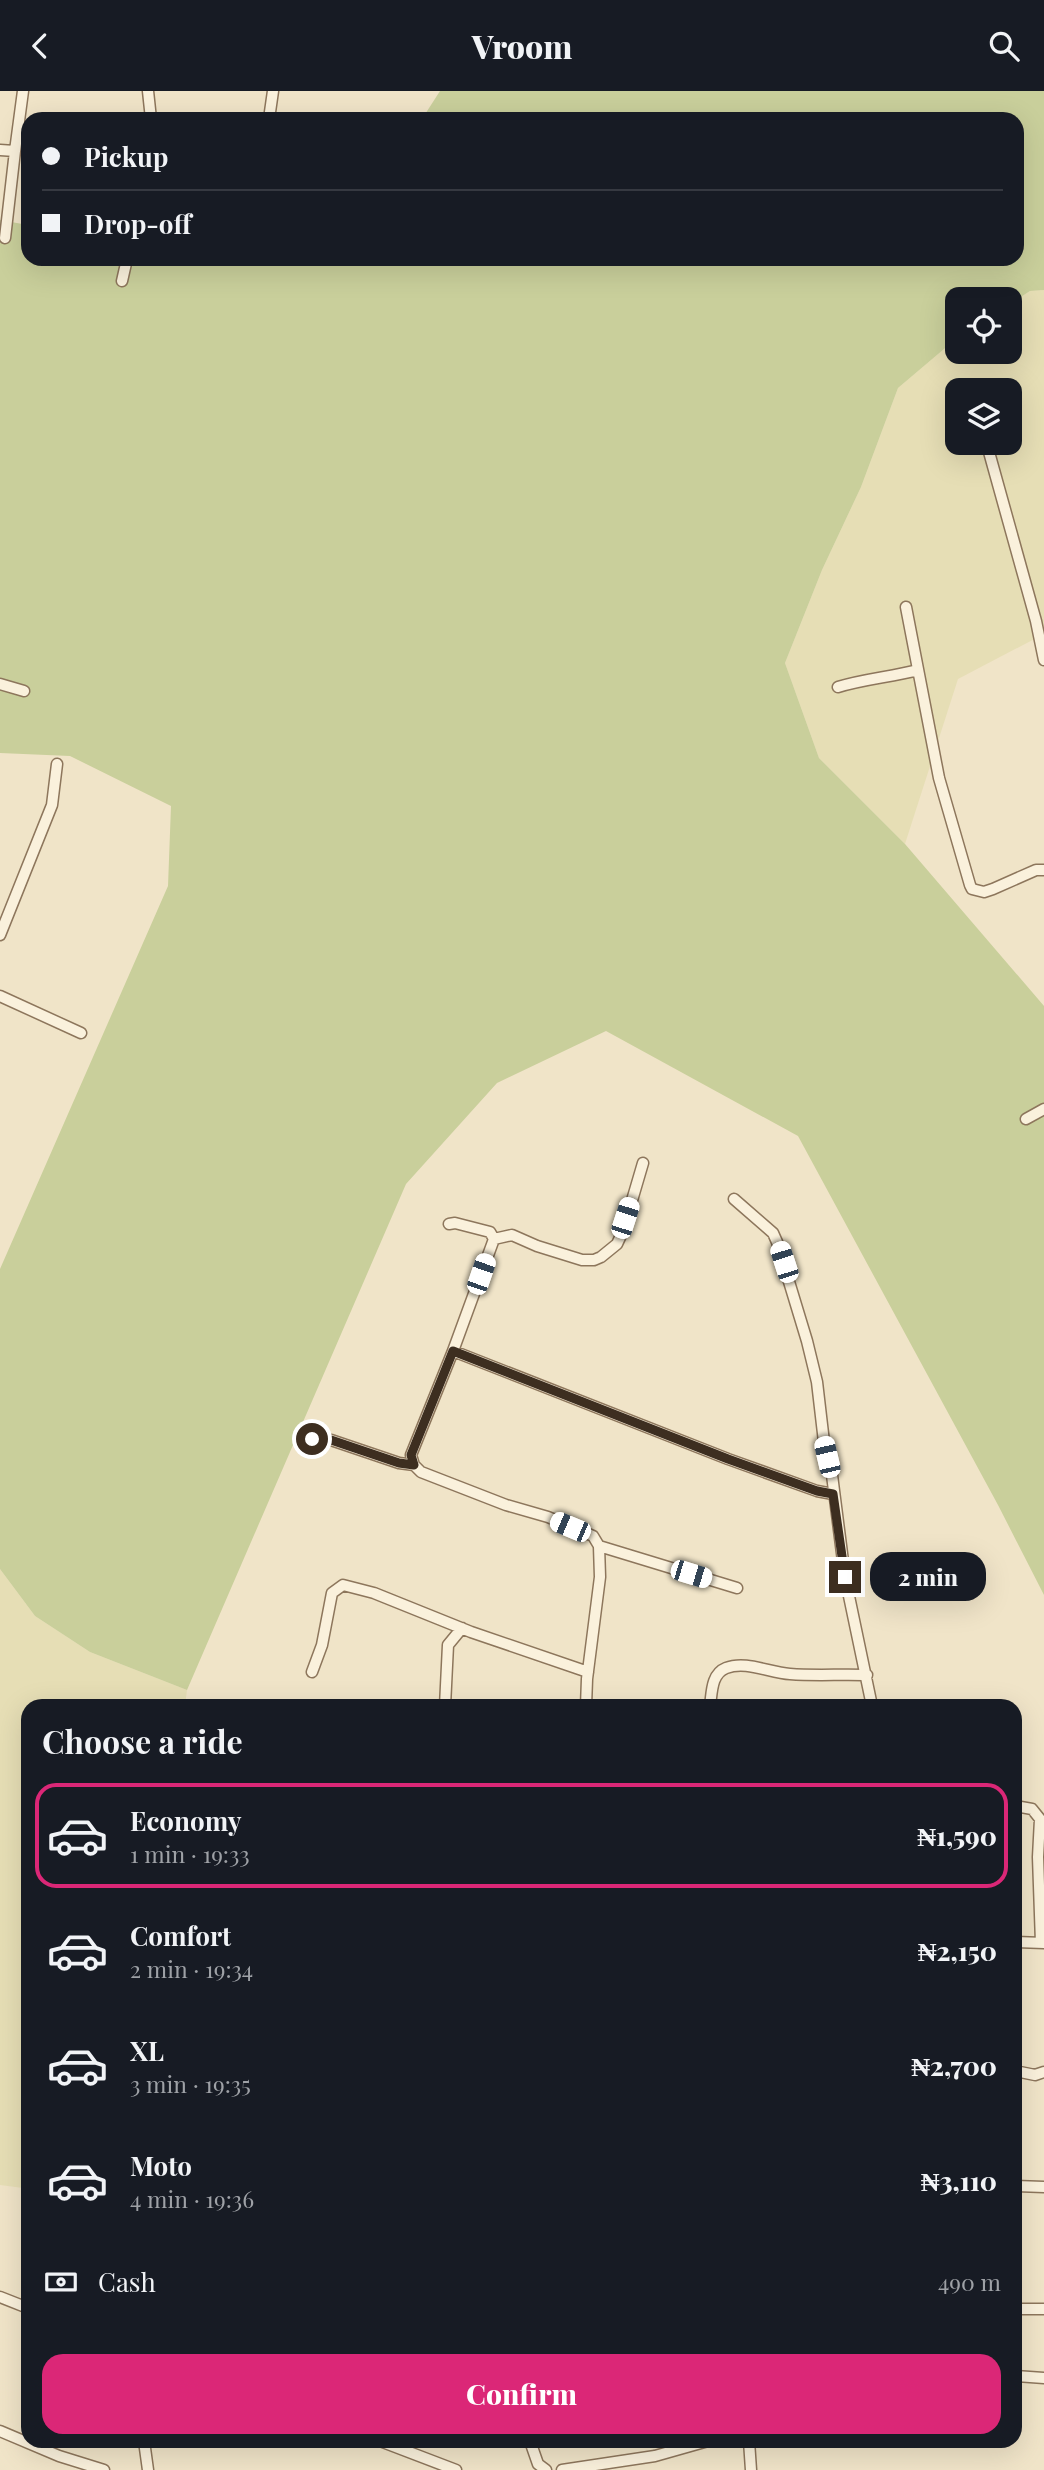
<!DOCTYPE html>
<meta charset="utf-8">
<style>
:root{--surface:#171b24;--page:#242831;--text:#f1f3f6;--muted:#9ea1a6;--line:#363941;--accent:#db2777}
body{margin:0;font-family:"Playfair Display",serif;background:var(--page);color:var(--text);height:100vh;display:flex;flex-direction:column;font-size:26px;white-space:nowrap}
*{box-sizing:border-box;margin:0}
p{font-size:23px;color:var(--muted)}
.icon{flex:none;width:38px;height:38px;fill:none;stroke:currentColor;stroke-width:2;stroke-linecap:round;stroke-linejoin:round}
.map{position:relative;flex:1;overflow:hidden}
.drawer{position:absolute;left:21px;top:1608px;width:1001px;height:749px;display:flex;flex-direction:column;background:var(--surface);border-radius:21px;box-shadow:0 7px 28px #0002}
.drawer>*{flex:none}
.top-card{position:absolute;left:21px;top:21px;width:1003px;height:154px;border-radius:21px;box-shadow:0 7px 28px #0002;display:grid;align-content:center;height:154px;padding:0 21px;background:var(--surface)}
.tools{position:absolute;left:945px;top:196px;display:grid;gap:14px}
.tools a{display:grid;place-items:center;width:77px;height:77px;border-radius:14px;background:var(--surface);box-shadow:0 7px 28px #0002;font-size:35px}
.end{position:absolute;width:32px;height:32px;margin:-16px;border:9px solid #3d2e20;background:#fff;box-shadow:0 0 0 4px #fff}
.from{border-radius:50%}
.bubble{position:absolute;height:49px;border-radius:21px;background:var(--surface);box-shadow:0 7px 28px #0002;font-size:23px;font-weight:800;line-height:49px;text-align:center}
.car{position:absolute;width:21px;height:42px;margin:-21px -10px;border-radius:9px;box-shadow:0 0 5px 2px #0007;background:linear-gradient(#fff 24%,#345 0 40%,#fff 0 76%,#345 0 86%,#fff 0)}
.top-card b{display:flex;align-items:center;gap:24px;height:66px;font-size:26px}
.top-card b+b{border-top:2px solid var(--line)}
.top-card i{width:18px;height:18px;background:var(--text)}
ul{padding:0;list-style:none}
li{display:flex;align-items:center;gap:21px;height:105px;margin:0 14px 10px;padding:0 7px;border:4px solid transparent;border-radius:21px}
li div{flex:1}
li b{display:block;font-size:26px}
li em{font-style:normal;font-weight:800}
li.active{border-color:var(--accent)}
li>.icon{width:63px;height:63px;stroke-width:1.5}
h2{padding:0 21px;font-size:32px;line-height:84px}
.pay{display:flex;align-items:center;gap:18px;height:77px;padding:0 21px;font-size:26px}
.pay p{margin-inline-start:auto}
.action{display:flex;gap:14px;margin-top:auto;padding:14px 21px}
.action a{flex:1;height:80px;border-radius:21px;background:var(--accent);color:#fff;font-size:28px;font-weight:800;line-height:80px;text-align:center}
header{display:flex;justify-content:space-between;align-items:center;height:91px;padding:0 21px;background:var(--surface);font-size:32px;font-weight:800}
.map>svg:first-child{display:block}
.farmland{fill:#e6deb5;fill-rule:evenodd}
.green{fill:#c9cf9b}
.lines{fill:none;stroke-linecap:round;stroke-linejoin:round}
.minor-casing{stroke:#8d765c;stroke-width:13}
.minor{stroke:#faf1dc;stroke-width:10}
.route{stroke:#3d2e20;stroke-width:9}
</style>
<header><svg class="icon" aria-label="back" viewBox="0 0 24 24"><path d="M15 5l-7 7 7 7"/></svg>Vroom<svg class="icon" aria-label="search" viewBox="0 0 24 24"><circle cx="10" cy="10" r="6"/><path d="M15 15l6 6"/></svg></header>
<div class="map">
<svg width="1044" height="2379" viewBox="0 0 1044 2379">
<rect width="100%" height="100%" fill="#f0e4c8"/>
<path class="farmland" d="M1044,199V543L958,588L905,753L819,667L785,572L822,479L861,396L898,297L957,247V261H1010V213L1030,200ZM957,299H1010V352H957Z
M0,1478L35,1525L90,1561L187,1599L185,1615H28V2084L23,2097L0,2094Z"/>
<path class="green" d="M440,0H1044V199L1030,200L1010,213V208H957V247L898,297L861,396L822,479L785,572L819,667L905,753L1044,915V1504L998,1414L798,1045L606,940L497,992L406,1093L187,1599L90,1561L35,1525L0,1478V1178L168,795L171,715L70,665L0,662V129L28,134V168H1017V28H422Z"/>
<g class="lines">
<g class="minor-casing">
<path id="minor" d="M148,0L151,28
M269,28L273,0
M0,59L15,60L23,0
M5,147L15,60
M122,190L127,168
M989,361L1036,530L1044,569
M906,516L939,687L970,794L972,798L984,801L993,798L1036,779H1044
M0,593L24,600
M838,596C864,588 891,586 918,579
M0,844L52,714L57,673
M0,905L81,942
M1026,1028L1044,1018
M734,1108L773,1142L777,1151L807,1250L817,1291L824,1351L832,1384L845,1486L872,1615
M449,1133L455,1132L490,1141L494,1148L453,1260L411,1364L414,1374L421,1381L506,1414L548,1426L593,1445L599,1455L600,1486L587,1588L586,1615
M494,1148L512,1144L537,1155L582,1169H594L601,1166L617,1153L623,1140L643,1072
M453,1260L728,1368L817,1400L833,1403
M312,1348L331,1349L399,1372L414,1374
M599,1455L737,1497
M312,1581L322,1554L332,1502L343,1494L374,1502L471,1541L588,1581
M445,1615L448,1554L462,1537
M710,1615C712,1602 711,1583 726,1577C746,1569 770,1582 790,1583C816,1585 841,1583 867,1584
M1015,1715L1032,1718L1040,1728L1038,1766L1041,1852
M1015,1851L1044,1852
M1015,1980L1035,1984L1044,1981
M1015,2095L1044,2096
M0,2206L28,2217
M1015,2218H1044
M1015,2285L1044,2287
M0,2340L59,2365L104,2379
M144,2350L148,2379
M380,2350L456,2379
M530,2350L538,2373L546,2379
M749,2350L751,2379
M562,2379L655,2365L708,2350"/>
</g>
<use href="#minor" class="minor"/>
</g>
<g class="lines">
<path class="route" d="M312,1348L331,1349L399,1372L414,1374L411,1364L453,1260L728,1368L817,1400L833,1403L845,1486"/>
</g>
</svg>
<div class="tools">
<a><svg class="icon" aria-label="locate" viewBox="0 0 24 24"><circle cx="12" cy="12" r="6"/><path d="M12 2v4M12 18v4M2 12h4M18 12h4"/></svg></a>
<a><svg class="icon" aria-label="layers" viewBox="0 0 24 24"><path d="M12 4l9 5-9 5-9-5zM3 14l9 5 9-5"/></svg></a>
</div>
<i class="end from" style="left:312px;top:1348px"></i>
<i class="end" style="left:845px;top:1486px"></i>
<div class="bubble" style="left:870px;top:1461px;width:116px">2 min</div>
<i class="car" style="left:625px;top:1127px;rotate:18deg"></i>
<i class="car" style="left:784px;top:1171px;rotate:342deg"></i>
<i class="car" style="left:481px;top:1183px;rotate:19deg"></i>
<i class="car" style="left:827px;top:1366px;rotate:347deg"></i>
<i class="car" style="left:570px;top:1436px;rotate:293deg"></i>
<i class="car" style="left:691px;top:1483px;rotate:107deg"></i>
<div class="top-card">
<b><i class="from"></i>Pickup</b>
<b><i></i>Drop-off</b>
</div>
<section class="drawer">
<h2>Choose a ride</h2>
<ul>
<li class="active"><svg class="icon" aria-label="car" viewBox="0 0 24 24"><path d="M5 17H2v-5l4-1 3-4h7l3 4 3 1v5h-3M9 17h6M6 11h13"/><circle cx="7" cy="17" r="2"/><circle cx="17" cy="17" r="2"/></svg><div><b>Economy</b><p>1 min · 19:33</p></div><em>₦1,590</em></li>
<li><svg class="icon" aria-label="car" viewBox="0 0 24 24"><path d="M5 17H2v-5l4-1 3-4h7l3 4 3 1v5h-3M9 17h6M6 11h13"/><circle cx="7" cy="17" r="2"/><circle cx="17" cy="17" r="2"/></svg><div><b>Comfort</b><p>2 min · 19:34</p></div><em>₦2,150</em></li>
<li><svg class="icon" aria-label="car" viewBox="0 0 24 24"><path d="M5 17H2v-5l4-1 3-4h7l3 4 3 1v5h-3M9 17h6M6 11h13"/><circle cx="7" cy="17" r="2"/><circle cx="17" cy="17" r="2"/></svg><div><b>XL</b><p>3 min · 19:35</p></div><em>₦2,700</em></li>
<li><svg class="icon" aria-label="car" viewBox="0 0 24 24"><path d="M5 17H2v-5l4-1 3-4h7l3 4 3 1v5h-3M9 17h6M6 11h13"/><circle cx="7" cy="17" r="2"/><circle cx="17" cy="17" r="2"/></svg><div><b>Moto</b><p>4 min · 19:36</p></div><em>₦3,110</em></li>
</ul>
<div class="pay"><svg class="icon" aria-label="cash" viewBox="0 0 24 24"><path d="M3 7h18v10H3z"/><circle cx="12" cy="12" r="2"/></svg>Cash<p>490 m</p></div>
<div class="action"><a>Confirm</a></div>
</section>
</div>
